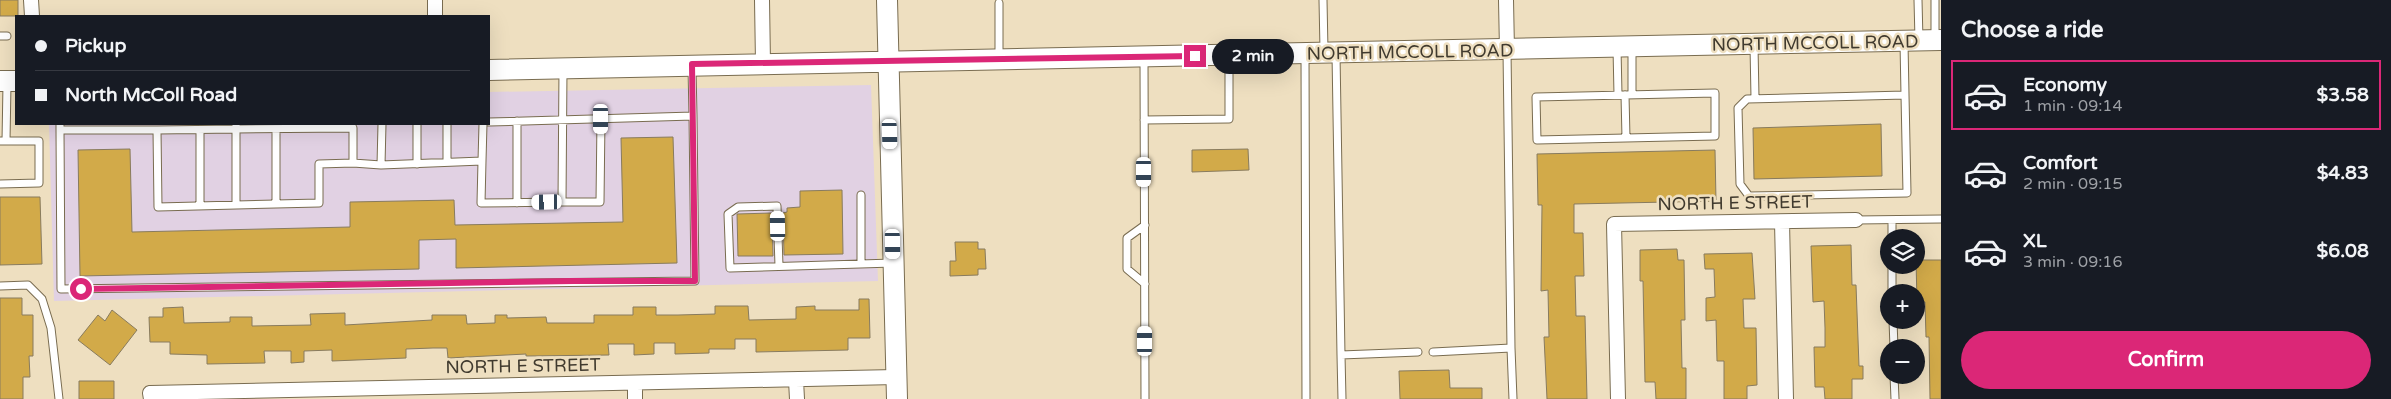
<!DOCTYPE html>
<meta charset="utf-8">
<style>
:root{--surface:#171b24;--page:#242831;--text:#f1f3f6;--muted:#9ea1a6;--line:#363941;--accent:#db2777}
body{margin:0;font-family:"Varela Round",sans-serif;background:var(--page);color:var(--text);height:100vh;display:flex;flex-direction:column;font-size:19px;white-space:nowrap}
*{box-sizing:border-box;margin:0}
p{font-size:16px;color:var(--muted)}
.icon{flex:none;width:28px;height:28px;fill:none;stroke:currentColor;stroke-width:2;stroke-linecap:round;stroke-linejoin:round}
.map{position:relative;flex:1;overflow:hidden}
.drawer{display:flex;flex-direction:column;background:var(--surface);width:450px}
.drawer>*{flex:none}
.top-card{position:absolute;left:15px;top:15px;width:475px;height:110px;border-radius:0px;box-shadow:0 5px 20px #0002;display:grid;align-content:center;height:110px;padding:0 20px;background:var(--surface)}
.controls{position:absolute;left:1880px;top:229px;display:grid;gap:10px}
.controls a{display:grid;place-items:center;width:45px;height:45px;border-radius:50%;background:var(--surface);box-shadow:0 5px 20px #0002;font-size:25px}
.end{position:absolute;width:22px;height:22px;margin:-11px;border:6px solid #db2777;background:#fff;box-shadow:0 0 0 2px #fff}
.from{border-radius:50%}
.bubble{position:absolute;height:35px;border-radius:18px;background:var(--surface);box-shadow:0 5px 20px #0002;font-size:16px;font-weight:700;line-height:35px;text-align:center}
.car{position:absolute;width:15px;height:30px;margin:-15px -8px;border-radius:6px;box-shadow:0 0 4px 1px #0007;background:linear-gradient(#fff 24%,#345 0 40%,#fff 0 76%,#345 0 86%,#fff 0)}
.top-card b{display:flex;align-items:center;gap:18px;height:48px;font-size:19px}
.top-card b+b{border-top:1px solid var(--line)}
.top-card i{width:12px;height:12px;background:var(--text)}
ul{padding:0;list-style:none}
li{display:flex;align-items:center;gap:15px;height:70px;margin:0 10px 8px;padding:0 10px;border:2px solid transparent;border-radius:0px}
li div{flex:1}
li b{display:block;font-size:19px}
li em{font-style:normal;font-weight:700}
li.current{border-color:var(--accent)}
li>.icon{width:45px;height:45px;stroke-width:1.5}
h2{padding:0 20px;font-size:22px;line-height:60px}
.action{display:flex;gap:10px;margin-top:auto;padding:10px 20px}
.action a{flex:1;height:58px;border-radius:30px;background:var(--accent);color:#fff;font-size:20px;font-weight:700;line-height:58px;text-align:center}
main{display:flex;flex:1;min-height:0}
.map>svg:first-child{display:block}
.commercial{fill:#e1d1e3}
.building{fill:#d2aa49;stroke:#887b5e}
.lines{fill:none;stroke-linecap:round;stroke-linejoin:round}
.lane-casing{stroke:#796c50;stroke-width:9}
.street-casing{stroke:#796c50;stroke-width:16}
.secondary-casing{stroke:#796c50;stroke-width:22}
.lane{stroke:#fff;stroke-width:7}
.street{stroke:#fff;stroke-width:14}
.secondary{stroke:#fff;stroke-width:20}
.route{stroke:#db2777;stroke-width:6}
.labels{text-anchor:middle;stroke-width:5;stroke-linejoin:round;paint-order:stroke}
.street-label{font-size:18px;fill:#403a2e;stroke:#eedfc0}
</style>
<main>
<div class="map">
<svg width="1941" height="399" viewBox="0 0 1941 399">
<rect width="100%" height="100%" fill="#eedfc0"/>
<path class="commercial" d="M871,85L878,281L54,301L49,124H489V92Z"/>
<path class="building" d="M0,0H18V16H0Z
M1881,124L1882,176L1754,179L1753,128Z
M673,137L677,263L456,268V239L419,240V269L80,276L78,150L130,149L132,232L350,227V202L454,200L455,225L623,222L621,138Z
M1248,149L1249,170L1192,172V150Z
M1715,150L1716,201L1574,204V233H1583L1584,276H1575L1576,316H1585L1587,399H1547L1544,337H1549L1548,290L1541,291L1542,205H1538L1537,154Z
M842,190L843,254L784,255L783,213L787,212V208L800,207V191Z
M0,197H40L42,264L0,265Z
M772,213L773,256H738L737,214Z
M955,242H978V249H985L986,269H978V275L950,276V261H956Z
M1851,245L1852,285H1856L1859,366H1863V379H1852V399H1825L1824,387H1815L1814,347H1825V328L1824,301L1813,302L1811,246Z
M1677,249L1678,260H1684L1685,320H1681L1682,368H1686V399H1656L1655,382H1645L1643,281H1640V250Z
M1752,253L1755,299H1743L1744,328H1756L1757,385L1747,386V399H1724V361H1717L1716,320L1706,321V298L1715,297L1714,269H1705L1704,254Z
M1916,260H1941V399H1930L1929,337H1926L1925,302H1917Z
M0,298H22V315H33V356H29L30,377H23V399H0Z
M859,299H869L870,338H848V350L756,352V339H735V349H709V353L675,354V343H654V354L634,355V344H608L609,355L526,356V354L448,358L447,348H433L406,349V358L332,361V350L304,351V362L291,363V351H264L265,363L207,364V355L170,354V342H150L149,317H163V308L183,307L184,323L230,322V317H252V326L311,325L310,314L345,313V325L432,320V315H466L467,324L495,323V315H507V318L546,317L547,323H594V315H633V307H656V315H678L715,314V306H748L749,320L796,319V307L815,306V310H859Z
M112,310L137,330L110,365L78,340L98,315L105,321Z
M1449,370L1450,388H1482V399H1400L1399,371Z
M79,381H114V399H79Z"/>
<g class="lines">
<g class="lane-casing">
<path id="lane" d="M1323,0L1324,50
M1918,0L1919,40
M1935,0V38
M999,3V58
M0,36H7
M1904,43L1905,95
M1754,46L1755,98
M1617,48L1618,95
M1632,48V95
M1305,54L1306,399
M1336,54L1341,355L1418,352
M1144,59L1145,399
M1715,93V136L1537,140L1536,97Z
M1625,95L1626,138
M1905,95L1907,193L1749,196L1740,184L1738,108L1747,99Z
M1144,120L1229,119V57
M517,121V203
M489,122L693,116L692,68
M60,124V130H157L158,207L319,203V164L353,163
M236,124V129L353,128V163L381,165L482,161L481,203L562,202L563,69
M447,124V162
M60,130L61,289L695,281L693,116
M157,130L236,129V205
M200,130V206
M0,141H39V183L0,184
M6,141L7,84
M482,161L483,124
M417,164V124
M381,165L382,124
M562,202H600L601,119
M276,204V129
M1856,220L1941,219
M1892,221V238
M1145,225L1127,238V269L1145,284
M861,263V195
M1892,265V292
M779,266L777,206L738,207L728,214L730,268L893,263
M0,286L28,285L42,299L51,328L59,399
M1893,320L1894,348
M1511,348L1513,399
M1433,352L1511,348L1507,51
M1341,355L1342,399
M1894,375L1895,399"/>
</g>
<g class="street-casing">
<path id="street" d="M31,0L32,16
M435,0V16
M762,0L763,63
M1506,0L1507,50
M1782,222L1786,399
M796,380L797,399
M635,383V399
M151,399L150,393L896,377
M1618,399L1614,224L1856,220"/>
</g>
<g class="secondary-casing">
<path id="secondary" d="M887,0L897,399
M489,70L1941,40
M0,81H16"/>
</g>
<use href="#lane" class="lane"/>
<use href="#street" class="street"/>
<use href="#secondary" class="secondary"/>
</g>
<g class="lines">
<path class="route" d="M81,289L574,281H695L692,64L1195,56"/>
</g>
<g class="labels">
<g class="street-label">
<text transform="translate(1815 43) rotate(-1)" y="6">NORTH MCCOLL ROAD</text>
<text transform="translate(1410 52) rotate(-1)" y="6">NORTH MCCOLL ROAD</text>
<text transform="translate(1735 203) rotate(-1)" y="6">NORTH E STREET</text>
<text transform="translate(523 366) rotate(-1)" y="6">NORTH E STREET</text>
</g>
</g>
</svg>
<div class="controls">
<a><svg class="icon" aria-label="layers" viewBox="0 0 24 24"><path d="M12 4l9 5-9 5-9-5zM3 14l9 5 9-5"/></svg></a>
<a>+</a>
<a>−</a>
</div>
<i class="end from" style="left:81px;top:289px"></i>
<i class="end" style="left:1195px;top:56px"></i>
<div class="bubble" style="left:1212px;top:39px;width:82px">2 min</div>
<i class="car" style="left:601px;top:119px;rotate:180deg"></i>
<i class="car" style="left:890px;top:134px;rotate:178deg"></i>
<i class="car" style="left:1144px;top:172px;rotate:180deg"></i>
<i class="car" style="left:547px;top:202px;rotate:269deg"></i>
<i class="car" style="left:778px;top:226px;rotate:359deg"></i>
<i class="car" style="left:893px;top:244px;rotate:179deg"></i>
<i class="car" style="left:1145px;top:341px;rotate:0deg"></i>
<div class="top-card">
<b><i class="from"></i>Pickup</b>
<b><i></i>North McColl Road</b>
</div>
</div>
<section class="drawer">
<h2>Choose a ride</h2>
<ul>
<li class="current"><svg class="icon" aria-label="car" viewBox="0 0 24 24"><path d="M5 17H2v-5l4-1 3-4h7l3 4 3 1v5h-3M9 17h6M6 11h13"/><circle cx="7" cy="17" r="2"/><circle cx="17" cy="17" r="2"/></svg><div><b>Economy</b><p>1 min · 09:14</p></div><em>$3.58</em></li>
<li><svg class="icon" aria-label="car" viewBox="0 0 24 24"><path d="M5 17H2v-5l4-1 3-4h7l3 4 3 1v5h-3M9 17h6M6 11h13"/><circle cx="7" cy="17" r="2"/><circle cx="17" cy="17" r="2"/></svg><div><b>Comfort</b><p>2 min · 09:15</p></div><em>$4.83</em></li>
<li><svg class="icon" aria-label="car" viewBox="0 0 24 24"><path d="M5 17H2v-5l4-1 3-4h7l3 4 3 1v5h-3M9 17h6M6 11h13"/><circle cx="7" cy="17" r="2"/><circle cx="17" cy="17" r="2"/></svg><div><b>XL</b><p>3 min · 09:16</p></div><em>$6.08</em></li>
</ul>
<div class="action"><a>Confirm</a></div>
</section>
</main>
